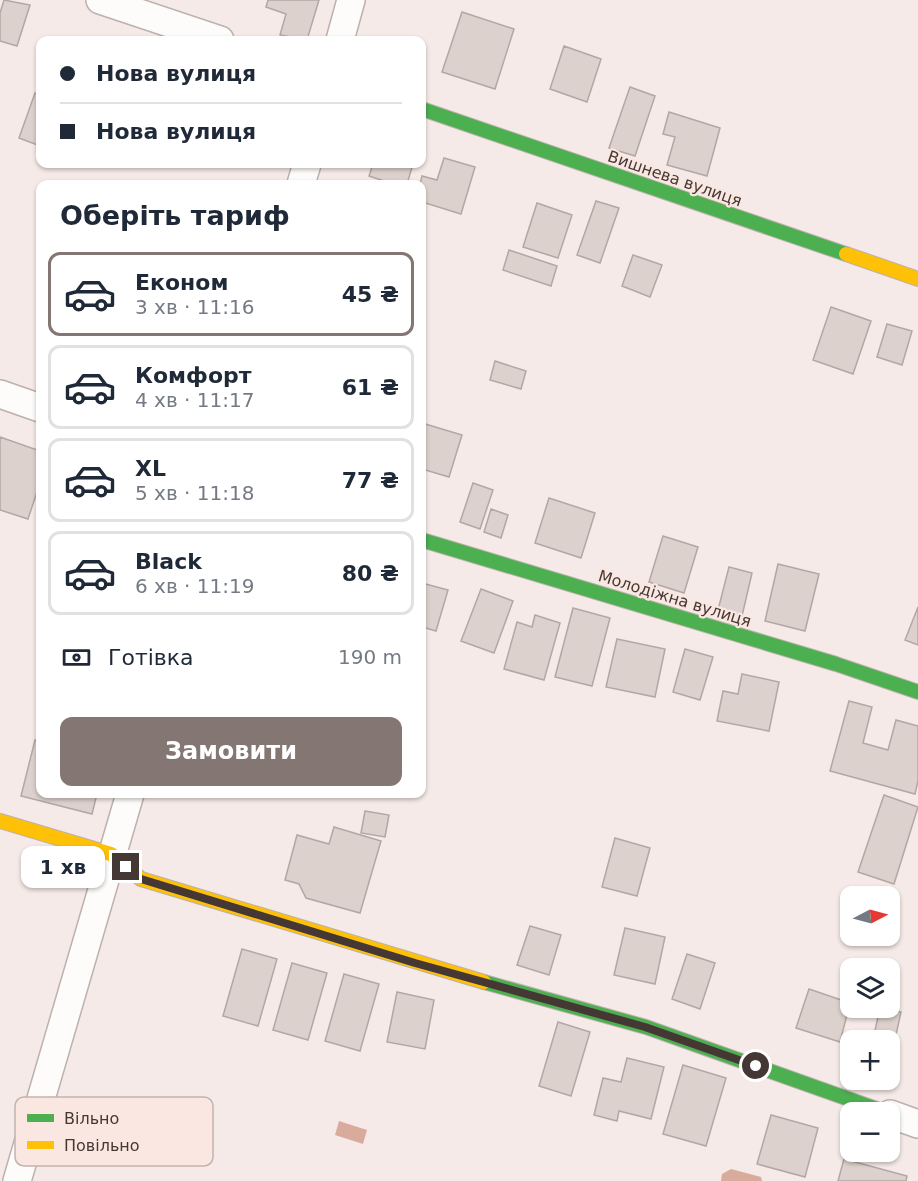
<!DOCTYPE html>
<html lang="uk">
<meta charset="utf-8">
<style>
:root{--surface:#fff;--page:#f2f2f3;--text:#1f2937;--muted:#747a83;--line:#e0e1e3;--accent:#837673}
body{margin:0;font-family:"DejaVu Sans",sans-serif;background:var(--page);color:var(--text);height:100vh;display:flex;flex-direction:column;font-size:22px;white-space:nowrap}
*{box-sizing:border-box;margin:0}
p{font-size:20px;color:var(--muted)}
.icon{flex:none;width:33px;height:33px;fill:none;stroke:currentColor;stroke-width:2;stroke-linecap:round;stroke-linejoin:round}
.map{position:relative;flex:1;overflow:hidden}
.panel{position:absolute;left:36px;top:180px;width:390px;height:618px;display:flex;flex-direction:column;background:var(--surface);border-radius:12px;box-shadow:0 2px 4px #0004}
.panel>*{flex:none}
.hud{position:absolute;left:36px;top:36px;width:390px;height:132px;border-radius:12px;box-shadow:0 2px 4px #0004;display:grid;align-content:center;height:132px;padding:0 24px;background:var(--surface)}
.needle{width:39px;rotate:84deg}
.controls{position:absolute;left:840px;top:886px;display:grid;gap:12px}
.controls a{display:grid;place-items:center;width:60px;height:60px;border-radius:12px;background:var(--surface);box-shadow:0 2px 4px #0004;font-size:30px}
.end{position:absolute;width:27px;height:27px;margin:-14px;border:8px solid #453834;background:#fff;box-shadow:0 0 0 3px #fff}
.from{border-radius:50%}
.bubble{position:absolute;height:42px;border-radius:12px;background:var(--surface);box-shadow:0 2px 4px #0004;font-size:20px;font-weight:700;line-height:42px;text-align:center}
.hud b{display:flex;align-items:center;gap:21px;height:57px;font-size:22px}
.hud b+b{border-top:2px solid var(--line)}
.hud i{width:15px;height:15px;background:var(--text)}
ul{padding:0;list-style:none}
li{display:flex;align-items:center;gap:18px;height:84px;margin:0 12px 9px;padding:0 12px;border:3px solid var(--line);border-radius:12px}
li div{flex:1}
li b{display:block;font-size:22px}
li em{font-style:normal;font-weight:700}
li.current{border-color:var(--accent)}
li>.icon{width:54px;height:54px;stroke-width:1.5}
h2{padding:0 24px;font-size:27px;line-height:72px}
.pay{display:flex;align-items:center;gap:15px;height:66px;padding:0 24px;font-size:22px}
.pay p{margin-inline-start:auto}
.button{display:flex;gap:12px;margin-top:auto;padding:12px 24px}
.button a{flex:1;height:69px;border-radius:12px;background:var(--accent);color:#fff;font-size:24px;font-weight:700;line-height:69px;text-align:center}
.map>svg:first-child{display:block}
.water{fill:#d9ab9d}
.building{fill:#dcd1cd;stroke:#b2a7a4;stroke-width:1.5}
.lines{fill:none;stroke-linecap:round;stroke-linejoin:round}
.street-casing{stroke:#bbb1ad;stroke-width:30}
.fast-casing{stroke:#bbb1ad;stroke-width:16}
.slow-casing{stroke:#bbb1ad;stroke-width:16}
.street{stroke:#fefcfb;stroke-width:27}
.fast{stroke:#4caf50;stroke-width:14}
.slow{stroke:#ffc107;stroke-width:14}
.route{stroke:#453834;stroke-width:8}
.labels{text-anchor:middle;stroke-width:4.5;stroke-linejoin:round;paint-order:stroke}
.street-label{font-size:16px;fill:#453834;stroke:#fbe7e1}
.key{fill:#fbe7e1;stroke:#c4b2ad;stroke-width:1.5}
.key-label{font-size:16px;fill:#453834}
</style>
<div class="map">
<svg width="918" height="1181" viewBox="0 0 918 1181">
<rect width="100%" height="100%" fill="#f5eae7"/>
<path class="water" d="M339,1121L367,1130L363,1144L335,1135Z
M731,1169L761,1177L762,1181H721L722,1174Z"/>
<path class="building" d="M4,0L30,5L17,46L0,41V13Z
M268,0H319L307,40L280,35L286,14L266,7Z
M462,12L514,29L495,89L442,72Z
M564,46L601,59L587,102L550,89Z
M630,87L655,96L635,156L609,148Z
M35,93L40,95V146L19,138Z
M669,112L720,128L707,176L667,165L675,137L663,134Z
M444,158L475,167L461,214L422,202L420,184L422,176L437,180Z
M373,164H413L407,184H386L387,182L369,176Z
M596,201L619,208L600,263L577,255Z
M537,203L572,215L558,258L523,247Z
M509,250L557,266L551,286L503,270Z
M633,255L662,265L650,297L622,286Z
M831,307L871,321L853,374L813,360Z
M887,324L912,331L902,365L877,357Z
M495,361L526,371L521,389L490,380Z
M422,423L462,435L449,477L422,469Z
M0,437L40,451V483L28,519L0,510Z
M473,483L493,490L480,529L460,522Z
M549,498L595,513L581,558L535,543Z
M491,509L508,515L501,538L484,532Z
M663,536L698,547L684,593L649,582Z
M778,564L819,574L805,631L765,621Z
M729,567L752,573L742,616L718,610Z
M422,583L448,590L436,631L422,627Z
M481,589L513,601L494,653L461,641Z
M918,607V645L905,640Z
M573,608L610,618L592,686L555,677Z
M535,615L560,623L544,680L504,669L517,622L532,627Z
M617,639L665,649L655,697L606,687Z
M685,649L713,657L700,700L673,692Z
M742,674L779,682L769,731L717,721L723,691L738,694Z
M849,701L872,707L863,743L888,750L896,720L918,726V781L915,794L830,771Z
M35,740L40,742V794H97L92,814L21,796Z
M884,795L918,807L894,884L858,872Z
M365,811L389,815L385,837L361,833Z
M334,827L381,841L360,913L306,898L299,884L285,880L297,835L329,844Z
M615,838L650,848L637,896L602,887Z
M530,926L561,935L549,975L517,965Z
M625,928L665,937L655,984L614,975Z
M242,949L277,959L258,1026L223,1016Z
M687,954L715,963L700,1009L672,999Z
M292,963L327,973L308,1040L273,1030Z
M344,974L379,984L360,1051L325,1041Z
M809,989L850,1003L840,1042L796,1028Z
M397,992L434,1000L425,1049L387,1042Z
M880,1008L901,1012L894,1044L890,1041L873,1039Z
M558,1022L590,1032L571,1096L539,1086Z
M627,1058L664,1067L651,1119L619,1111L617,1121L594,1115L603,1078L621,1082Z
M683,1065L726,1078L706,1146L663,1134Z
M771,1115L818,1128L805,1177L757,1164Z
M844,1159L907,1176L906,1181H838Z"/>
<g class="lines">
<g class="street-casing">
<path id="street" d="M100,0L220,40
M340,40L351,0
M301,184L307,164
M0,394L40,408
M890,1114L918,1124
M17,1181L130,794"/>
</g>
<g class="fast-casing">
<path id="fast" d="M422,109L846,254
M422,540L836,664L918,692
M484,982L646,1027L888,1113"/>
</g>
<g class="slow-casing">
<path id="slow" d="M846,254L918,279
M0,821L111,854L141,879L484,982"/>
</g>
<use href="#street" class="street"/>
<use href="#fast" class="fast"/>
<use href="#slow" class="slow"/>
</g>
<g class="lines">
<path class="route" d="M126,867L141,879L415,963L645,1027L756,1066"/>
</g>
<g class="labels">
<g class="street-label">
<text transform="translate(675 178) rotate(19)" y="6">Вишнева вулиця</text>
<text transform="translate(675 598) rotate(17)" y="6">Молодіжна вулиця</text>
</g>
</g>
<rect x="15" y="1097" width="198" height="69" rx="9" class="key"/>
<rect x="27" y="1114" width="27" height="8" fill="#4caf50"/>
<rect x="27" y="1141" width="27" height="8" fill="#ffc107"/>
<g class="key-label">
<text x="64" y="1124">Вільно</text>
<text x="64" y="1151">Повільно</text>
</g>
</svg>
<div class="controls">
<a><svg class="needle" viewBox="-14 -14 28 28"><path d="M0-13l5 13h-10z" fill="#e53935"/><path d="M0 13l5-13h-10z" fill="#747a83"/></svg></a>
<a><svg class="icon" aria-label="layers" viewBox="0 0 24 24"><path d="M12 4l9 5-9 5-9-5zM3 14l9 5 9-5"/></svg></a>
<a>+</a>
<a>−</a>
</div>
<i class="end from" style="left:756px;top:1066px"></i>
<i class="end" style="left:126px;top:867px"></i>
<div class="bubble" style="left:21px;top:846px;width:84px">1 хв</div>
<div class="hud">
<b><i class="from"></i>Нова вулиця</b>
<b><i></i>Нова вулиця</b>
</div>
<section class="panel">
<h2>Оберіть тариф</h2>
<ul>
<li class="current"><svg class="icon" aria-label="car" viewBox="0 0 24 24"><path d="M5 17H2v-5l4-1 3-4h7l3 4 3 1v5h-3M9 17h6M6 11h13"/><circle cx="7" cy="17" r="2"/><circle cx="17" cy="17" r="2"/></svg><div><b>Економ</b><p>3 хв · 11:16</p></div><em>45 ₴</em></li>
<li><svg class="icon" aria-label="car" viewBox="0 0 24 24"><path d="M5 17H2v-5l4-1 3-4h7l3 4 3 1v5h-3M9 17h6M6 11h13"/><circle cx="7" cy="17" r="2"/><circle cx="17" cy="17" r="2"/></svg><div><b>Комфорт</b><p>4 хв · 11:17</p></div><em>61 ₴</em></li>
<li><svg class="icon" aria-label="car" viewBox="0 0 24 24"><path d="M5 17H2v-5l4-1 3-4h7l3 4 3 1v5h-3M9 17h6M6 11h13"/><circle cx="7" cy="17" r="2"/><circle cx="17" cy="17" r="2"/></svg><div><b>XL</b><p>5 хв · 11:18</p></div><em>77 ₴</em></li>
<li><svg class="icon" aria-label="car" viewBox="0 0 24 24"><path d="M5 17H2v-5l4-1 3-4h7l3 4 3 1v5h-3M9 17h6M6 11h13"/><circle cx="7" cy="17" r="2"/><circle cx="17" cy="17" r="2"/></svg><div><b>Black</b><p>6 хв · 11:19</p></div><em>80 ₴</em></li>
</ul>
<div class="pay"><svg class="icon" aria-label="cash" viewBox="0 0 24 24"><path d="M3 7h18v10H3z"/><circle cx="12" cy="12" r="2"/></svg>Готівка<p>190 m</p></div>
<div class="button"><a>Замовити</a></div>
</section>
</div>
